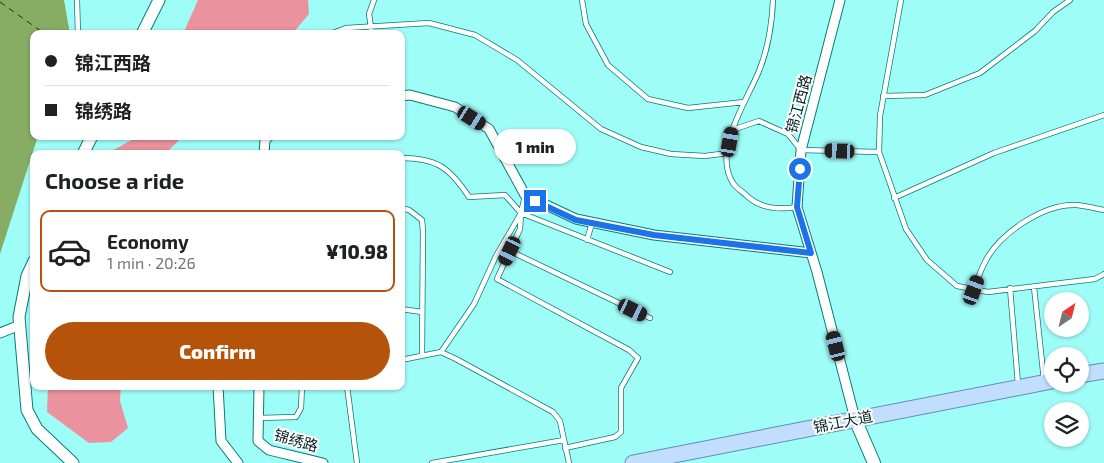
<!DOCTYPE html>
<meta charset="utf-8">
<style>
:root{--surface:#fff;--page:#f2f2f2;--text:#202124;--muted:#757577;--line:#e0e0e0;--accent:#b45309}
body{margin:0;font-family:"Exo 2","Noto Sans SC",sans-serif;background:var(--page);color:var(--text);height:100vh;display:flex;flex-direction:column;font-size:19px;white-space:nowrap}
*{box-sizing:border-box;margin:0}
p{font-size:16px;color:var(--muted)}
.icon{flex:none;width:28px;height:28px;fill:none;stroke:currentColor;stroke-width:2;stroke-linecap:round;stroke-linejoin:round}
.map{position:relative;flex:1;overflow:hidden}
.sheet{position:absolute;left:30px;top:150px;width:375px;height:240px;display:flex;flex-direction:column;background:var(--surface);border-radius:10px;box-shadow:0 1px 4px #0004}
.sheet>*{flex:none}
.banner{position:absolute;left:30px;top:30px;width:375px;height:110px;border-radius:10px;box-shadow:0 1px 4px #0004;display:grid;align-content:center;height:110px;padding:0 15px;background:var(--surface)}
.needle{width:32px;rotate:35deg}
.controls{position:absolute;left:1044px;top:292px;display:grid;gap:10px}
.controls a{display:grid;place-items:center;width:45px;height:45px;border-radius:50%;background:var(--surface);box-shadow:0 1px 4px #0004;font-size:25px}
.end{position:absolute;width:22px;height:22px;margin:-11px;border:6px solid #1a73e8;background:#fff;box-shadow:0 0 0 2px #fff}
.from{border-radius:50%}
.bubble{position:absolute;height:35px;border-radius:18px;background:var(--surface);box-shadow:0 1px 4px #0004;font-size:16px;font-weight:800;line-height:35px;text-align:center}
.car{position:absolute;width:15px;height:30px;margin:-15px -8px;border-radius:6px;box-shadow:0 0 4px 1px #0007;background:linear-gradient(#222 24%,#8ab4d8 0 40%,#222 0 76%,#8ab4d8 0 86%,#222 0)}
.banner b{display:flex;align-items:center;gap:18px;height:48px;font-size:19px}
.banner b+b{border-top:1px solid var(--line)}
.banner i{width:12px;height:12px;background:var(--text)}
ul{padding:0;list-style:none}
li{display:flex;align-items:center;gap:15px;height:82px;margin:0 10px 8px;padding:0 5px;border:2px solid transparent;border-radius:10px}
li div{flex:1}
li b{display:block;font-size:19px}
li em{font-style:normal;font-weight:800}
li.current{border-color:var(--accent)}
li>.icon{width:45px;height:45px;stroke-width:1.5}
h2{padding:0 15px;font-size:22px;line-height:60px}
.button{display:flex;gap:10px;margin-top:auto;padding:10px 15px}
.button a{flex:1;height:58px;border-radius:30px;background:var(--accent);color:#fff;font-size:20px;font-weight:800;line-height:58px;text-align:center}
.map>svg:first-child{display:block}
.forest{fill:#ea929d}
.water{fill:#87ad65}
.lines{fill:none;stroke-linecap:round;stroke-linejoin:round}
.ferry{stroke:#1c3400;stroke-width:1;stroke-dasharray:6 5;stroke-linecap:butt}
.service-casing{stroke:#087b78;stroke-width:6}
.minor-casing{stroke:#087b78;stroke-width:11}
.tertiary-casing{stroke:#087b78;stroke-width:13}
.secondary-casing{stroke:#087b78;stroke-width:14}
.primary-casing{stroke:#648eb0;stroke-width:17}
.service{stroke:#fff;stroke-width:4.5}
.minor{stroke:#fff;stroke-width:9}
.tertiary{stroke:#fff;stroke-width:11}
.secondary{stroke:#fff;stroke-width:12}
.primary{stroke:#c1defe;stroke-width:15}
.route{stroke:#1a73e8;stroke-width:6}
.labels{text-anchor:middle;stroke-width:4;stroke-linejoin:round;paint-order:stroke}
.street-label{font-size:15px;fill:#032120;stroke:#fff}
</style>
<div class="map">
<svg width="1104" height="463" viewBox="0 0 1104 463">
<rect width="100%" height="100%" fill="#9ffdf8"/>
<path class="forest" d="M198,0H308L309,14L292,34H183Z
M139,136H183L165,154H106Z
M48,386H121L120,401L128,428L111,442L89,443L47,412Z"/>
<path class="water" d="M0,0H64L70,34H34V136H38L0,254Z"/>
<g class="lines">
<path class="ferry" d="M0,2L45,34"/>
<g class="service-casing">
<path id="service" d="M77,0L78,34
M582,0L586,24L608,65L648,99L688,108L744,102
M773,0C772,23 768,49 759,71C747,101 712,151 733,183C736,188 743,192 747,196C760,208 779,210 797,207
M901,0L880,116L879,152L906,229L927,260L957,286L988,292L1095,279L1104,274
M330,34L346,28L429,23L475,35L517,60L601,129L641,147L671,154L705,156L728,153
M372,34L369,14L374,0
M883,96L925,95L980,73L1035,31L1053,12L1070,0
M732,130L759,121L788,134L801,150L879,152
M401,158C437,158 450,168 469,197L505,195L521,213L670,272
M894,198L994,153L1104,115
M401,208L409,210L422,220L423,231L422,356
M521,213L520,229L497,279L629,350L638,358L621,388V432L615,437L565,448
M587,240L592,223
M510,251L650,318
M1034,287L1044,381
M1010,288L1018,384
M975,289C977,281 980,272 984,264C998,234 1044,203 1077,205C1086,206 1095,208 1104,210
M401,309L422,312
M441,352L474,304L496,256L521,213L525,196
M401,360L441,352L456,359L553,412L560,421L564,440
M347,386L357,463
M258,418L296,417L301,408L302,386
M432,463L564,440L569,463"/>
</g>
<g class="minor-casing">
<path id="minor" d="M840,0L801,150L797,207L817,272L855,419
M401,96L410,95L455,107L489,129L525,195L576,219L654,235L811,253
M264,154L265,140L269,136
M0,333L20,325
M218,386L221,441L238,463
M259,386L258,441L269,450L323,463"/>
</g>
<g class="tertiary-casing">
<path id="tertiary" d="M142,34L159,0
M83,154L92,136
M34,261L27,276L19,317L27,410L37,429L73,463"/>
</g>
<g class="secondary-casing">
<path id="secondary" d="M855,419L874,463"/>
</g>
<g class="primary-casing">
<path id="primary" d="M1080,375L1104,371
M633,463L1052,381"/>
</g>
<use href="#service" class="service"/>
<use href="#minor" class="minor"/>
<use href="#tertiary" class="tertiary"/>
<use href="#secondary" class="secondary"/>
<use href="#primary" class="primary"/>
</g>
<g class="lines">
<path class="route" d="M535,201L576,220L654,235L811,253L797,207L800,169"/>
</g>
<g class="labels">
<g class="street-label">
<text transform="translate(799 104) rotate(-75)" y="5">锦江西路</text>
<text transform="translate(843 422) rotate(-11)" y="5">锦江大道</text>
<text transform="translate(296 441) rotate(16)" y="5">锦绣路</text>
</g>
</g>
</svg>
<div class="controls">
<a><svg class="needle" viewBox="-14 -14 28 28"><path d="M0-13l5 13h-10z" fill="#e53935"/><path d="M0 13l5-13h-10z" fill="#757577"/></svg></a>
<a><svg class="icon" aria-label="locate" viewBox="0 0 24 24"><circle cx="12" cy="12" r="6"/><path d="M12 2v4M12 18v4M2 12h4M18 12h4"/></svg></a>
<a><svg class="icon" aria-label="layers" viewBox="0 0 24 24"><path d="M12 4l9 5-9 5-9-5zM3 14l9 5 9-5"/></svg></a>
</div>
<i class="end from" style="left:800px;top:169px"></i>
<i class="end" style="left:535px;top:201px"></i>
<div class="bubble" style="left:494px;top:129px;width:82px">1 min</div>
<i class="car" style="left:472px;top:118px;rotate:122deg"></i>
<i class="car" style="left:730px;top:142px;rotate:10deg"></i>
<i class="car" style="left:840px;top:151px;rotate:272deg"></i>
<i class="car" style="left:510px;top:251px;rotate:205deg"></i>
<i class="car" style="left:974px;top:290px;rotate:20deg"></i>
<i class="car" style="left:633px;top:310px;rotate:116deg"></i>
<i class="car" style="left:836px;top:346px;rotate:346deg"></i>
<div class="banner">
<b><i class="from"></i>锦江西路</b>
<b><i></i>锦绣路</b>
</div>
<section class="sheet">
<h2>Choose a ride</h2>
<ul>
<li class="current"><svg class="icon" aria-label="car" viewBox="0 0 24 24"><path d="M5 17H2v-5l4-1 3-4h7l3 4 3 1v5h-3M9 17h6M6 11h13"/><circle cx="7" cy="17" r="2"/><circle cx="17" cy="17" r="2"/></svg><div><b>Economy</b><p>1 min · 20:26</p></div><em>¥10.98</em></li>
</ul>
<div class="button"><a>Confirm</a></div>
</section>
</div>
